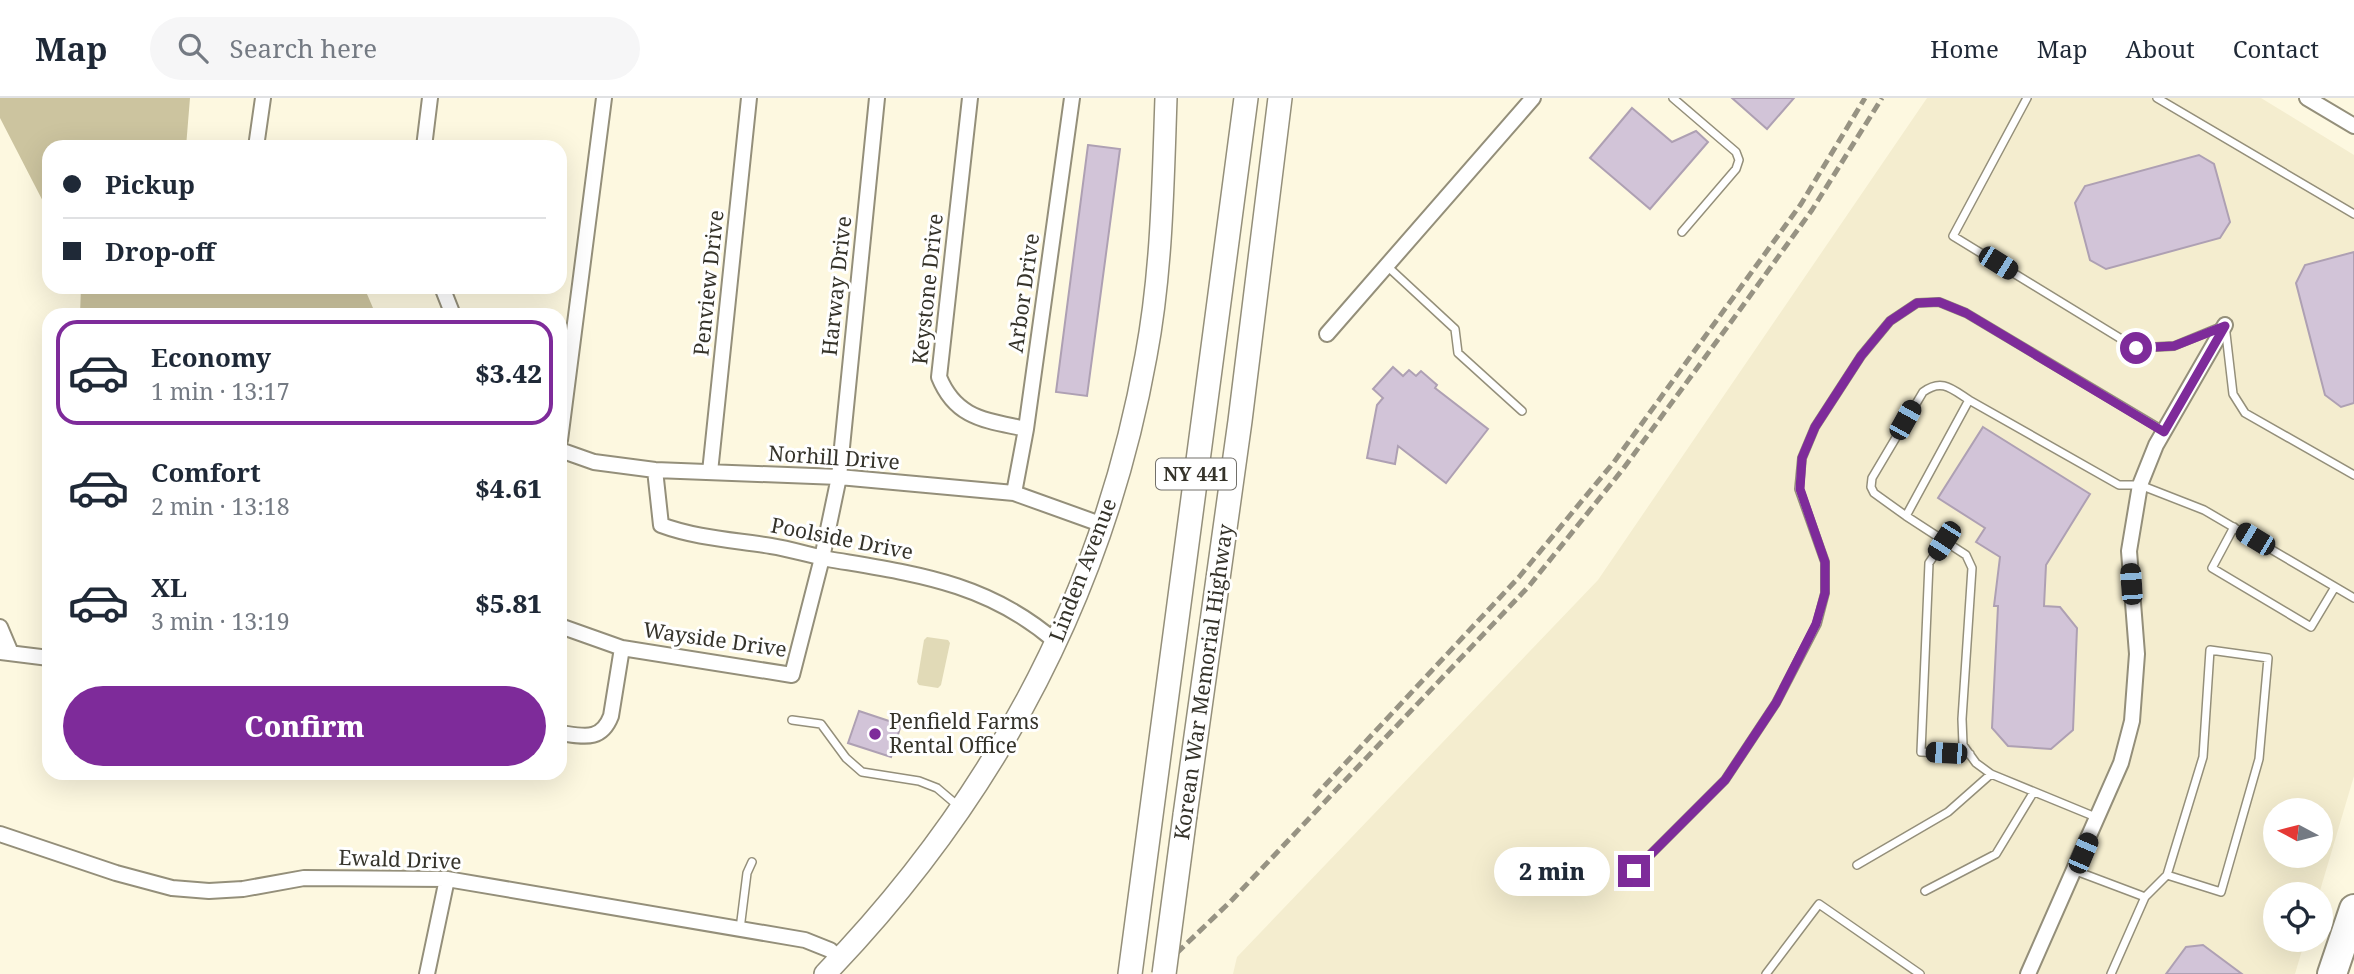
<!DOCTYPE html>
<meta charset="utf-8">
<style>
:root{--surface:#fff;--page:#f6f6f7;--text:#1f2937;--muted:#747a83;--line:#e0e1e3;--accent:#7e2b9a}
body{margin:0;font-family:"Noto Serif",serif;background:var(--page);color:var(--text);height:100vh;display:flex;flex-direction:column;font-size:26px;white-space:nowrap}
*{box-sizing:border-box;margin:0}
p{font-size:23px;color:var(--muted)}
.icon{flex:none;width:38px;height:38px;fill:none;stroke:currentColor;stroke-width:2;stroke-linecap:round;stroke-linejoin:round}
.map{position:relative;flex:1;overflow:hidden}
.details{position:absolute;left:42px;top:210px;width:525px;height:472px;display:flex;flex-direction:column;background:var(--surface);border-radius:21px;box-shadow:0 7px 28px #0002}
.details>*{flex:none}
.guide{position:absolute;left:42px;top:42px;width:525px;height:154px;border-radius:21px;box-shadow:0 7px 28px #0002;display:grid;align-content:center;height:154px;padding:0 21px;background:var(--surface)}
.needle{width:46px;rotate:277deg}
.controls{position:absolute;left:2263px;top:700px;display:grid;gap:14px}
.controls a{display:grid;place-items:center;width:70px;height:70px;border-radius:50%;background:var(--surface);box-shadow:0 7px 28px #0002;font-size:35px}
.end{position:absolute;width:32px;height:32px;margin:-16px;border:9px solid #7e2b9a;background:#fff;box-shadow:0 0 0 4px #fff}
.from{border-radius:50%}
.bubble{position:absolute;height:49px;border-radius:24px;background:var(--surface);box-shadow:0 7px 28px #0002;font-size:23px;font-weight:800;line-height:49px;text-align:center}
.car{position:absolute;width:21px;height:42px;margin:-21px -10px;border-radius:9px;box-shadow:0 0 5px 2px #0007;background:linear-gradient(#222 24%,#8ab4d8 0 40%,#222 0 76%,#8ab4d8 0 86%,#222 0)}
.guide b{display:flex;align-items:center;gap:24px;height:66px;font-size:26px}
.guide b+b{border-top:2px solid var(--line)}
.guide i{width:18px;height:18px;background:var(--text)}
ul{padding:12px 0 0;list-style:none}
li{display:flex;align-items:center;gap:21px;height:105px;margin:0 14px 10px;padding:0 7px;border:4px solid transparent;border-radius:21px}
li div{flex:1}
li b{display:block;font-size:26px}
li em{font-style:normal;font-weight:800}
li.current{border-color:var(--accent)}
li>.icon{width:63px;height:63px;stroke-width:1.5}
.primary-button{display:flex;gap:14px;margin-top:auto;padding:14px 21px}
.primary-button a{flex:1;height:80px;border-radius:42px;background:var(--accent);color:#fff;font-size:28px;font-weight:800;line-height:80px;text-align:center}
header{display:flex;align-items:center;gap:42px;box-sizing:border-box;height:98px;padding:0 35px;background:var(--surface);border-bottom:2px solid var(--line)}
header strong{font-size:33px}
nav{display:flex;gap:38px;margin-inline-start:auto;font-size:24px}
.search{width:490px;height:63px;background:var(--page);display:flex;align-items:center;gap:18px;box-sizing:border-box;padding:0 24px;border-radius:38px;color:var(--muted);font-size:26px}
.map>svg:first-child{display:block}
.built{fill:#f4edcf;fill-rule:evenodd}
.green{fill:#e1dab7}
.forest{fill:#ccc49f}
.building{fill:#d2c4d8;stroke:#aea0b3;stroke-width:2}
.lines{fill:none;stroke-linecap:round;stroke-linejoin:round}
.lane-casing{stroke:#948f7a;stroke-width:10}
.street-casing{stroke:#948f7a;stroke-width:18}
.secondary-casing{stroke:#948f7a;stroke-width:24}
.primary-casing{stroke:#948f7a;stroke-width:26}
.highway-casing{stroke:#948f7a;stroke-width:32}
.lane{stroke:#fff;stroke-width:7}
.street{stroke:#fff;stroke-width:14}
.secondary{stroke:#fff;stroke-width:21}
.primary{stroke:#fff;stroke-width:23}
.highway{stroke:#fff;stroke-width:28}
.rail{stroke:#979383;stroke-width:5;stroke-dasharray:10 5;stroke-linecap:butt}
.primary-bridge-casing{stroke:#948f7a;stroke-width:26;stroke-linecap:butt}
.primary-bridge{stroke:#fff;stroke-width:23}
.route{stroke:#7e2b9a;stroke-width:9}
.poi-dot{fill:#7e2b9a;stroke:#fff;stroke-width:2.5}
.labels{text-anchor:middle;stroke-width:6;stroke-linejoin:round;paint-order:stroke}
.shield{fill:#fff;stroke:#72706a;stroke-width:2}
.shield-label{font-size:19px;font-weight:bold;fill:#35332a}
.street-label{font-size:21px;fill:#35332a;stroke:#fff}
.poi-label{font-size:21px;fill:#35332a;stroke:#fff;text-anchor:start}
</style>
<header>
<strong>Map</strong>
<div class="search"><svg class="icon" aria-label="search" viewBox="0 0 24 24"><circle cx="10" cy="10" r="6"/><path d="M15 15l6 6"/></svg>Search here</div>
<nav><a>Home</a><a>Map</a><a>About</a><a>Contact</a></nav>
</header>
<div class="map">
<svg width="2354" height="876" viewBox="0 0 2354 876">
<rect width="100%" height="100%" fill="#fdf8e0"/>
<path class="built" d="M1927,0H2261L2354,57V678L2319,796H2275V842H2305L2295,876H1233L1237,859L1598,482ZM2275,712H2320V758H2275Z"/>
<path class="green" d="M927,539L948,542L950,545L941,587L938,590L919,587L917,584L924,542Z"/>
<path class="forest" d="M0,0H190L186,49H49V115L0,20Z
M81,189H364L376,217H80Z"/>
<path class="building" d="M1732,0H1794L1767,31Z
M1632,10L1672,44L1696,33L1708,44L1650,111L1590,60Z
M1088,47L1120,51L1087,298L1056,294Z
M2199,57L2214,66L2230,124L2220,140L2106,171L2090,162L2075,105L2085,88Z
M2354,154V305L2341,309L2325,297L2296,185L2305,167Z
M1393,269L1403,278L1409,272L1416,278L1421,273L1437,287L1435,290L1488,331L1446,385L1398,348L1395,366L1367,360L1377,307L1383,300L1373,291Z
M1983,329L2090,396L2046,467L2044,508L2060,509L2077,530L2073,632L2051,651L2008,648L1992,630L1998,508H1994L2000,459L1976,444L1985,430L1938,400Z
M859,613L901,627L891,659L848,645Z
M2203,847L2242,876H2166L2186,849Z"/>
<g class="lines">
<g class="lane-casing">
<path id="lane" d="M1673,0L1736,54L1739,62L1736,71L1682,134
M2027,0L1953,138L2136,250L2174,248L2225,227L2233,296L2245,315L2354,377
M2157,0L2354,116
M1387,168L1455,231L1458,255L1522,313
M1906,418L1874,395L1871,389L1872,380L1923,294C1942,280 1952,291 1969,302
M2234,429L2212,470L2311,529L2335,489
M1944,443L1929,465L1921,654L1970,656
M792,622L821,626L846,660L862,674L919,683L937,690L957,707
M2098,720L1991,676L1976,665L1963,647L1962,621L1972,470L1966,457L1906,418L1969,302L2119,387H2140L2204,412L2354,500
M1857,767L1948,714L1991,676
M1634,773L1725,682L1776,605L1817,526L1825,495V464L1799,391L1802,360L1815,329L1861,258L1890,223L1917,205L1939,204L1966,215L2164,333
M2076,773L2145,799L2111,876
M1925,793L1996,756L2033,695
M2145,799L2167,777L2221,794L2259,661L2268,560L2210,552L2203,659L2167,777
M740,831L747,775L752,764
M1766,876L1819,806L1920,876"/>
</g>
<g class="street-casing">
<path id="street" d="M970,0L939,279C956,321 986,322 1026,331
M2307,0L2354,28
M256,49L263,0
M424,49L430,0
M442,189L453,217
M1327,236L1533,0
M560,342L604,0
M560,352L594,364L655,372L839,379L1014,395L1103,427
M655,372L661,427C696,440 734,442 771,448C790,451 809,457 828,461C915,476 987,484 1056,544
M710,374L749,0
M1014,395L1026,331L1072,0
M560,528L622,550L792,577L822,460L839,379L877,0
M0,529L11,555
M0,554L49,560
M560,635C583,638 601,644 611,618L622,550
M0,736L116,775L172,790L209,793L243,791L304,780L447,781L805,842L830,852L840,861
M427,876L447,781
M2028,876L2121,665L2132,623L2137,556L2129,453L2140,387L2156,347L2225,227"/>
</g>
<g class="secondary-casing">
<path id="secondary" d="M825,876C993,702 1103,497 1146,258C1162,173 1163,86 1166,0"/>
</g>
<g class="primary-casing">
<path id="primary" d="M1185,717L1240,323L1280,0
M1130,876L1246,0"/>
</g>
<g class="highway-casing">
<path id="highway" d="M2332,876L2354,811"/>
</g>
<use href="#lane" class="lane"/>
<use href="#street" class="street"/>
<use href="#secondary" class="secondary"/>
<use href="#primary" class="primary"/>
<use href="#highway" class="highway"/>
<path class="rail" d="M1314,699L1519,479L1614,364L1801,106L1865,0
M1155,876L1232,802L1529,488L1623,371L1739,213L1812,112L1882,0"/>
<g class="primary-bridge-casing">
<path id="primary-bridge" d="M1164,876L1185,717"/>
</g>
<use href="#primary-bridge" class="primary-bridge"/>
</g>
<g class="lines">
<path class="route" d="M1634,773L1725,682L1776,605L1816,526L1825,495V464L1800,391L1802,360L1815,329L1861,258L1890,223L1917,205L1939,204L1966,215L2164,334L2225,228L2174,248L2136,250"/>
</g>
<circle class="poi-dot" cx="875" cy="636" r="7"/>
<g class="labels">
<rect class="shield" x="1156" y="360.5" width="80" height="31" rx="5"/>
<g class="shield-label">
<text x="1196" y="383">NY 441</text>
</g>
<g class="street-label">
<text transform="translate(709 185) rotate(-84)" y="7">Penview Drive</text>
<text transform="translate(837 188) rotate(-84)" y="7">Harway Drive</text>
<text transform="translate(928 191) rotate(-84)" y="7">Keystone Drive</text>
<text transform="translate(1024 195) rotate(-82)" y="7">Arbor Drive</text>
<text transform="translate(834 360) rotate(4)" y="7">Norhill Drive</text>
<text transform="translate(842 441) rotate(11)" y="7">Poolside Drive</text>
<text transform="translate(1083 472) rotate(-69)" y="7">Linden Avenue</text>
<text transform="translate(715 542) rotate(8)" y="7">Wayside Drive</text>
<text transform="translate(1204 584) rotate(-82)" y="7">Korean War Memorial Highway</text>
<text transform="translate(400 762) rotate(2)" y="7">Ewald Drive</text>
</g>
<g class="poi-label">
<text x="889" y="631">Penfield Farms<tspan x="889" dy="24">Rental Office</tspan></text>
</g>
</g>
</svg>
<div class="controls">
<a><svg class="needle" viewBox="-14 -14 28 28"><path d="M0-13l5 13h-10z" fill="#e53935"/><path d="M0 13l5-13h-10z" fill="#747a83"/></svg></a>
<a><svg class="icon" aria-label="locate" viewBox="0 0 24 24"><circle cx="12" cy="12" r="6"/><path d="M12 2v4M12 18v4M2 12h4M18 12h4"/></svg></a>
</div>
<i class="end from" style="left:2136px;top:250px"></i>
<i class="end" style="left:1634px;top:773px"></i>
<div class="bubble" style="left:1494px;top:749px;width:116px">2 min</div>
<i class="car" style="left:1998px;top:165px;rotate:122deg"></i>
<i class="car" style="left:1905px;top:322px;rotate:29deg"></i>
<i class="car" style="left:2255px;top:441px;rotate:301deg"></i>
<i class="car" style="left:1944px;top:443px;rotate:213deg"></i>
<i class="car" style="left:2131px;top:486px;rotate:356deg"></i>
<i class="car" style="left:1946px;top:655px;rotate:273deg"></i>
<i class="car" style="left:2083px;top:755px;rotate:23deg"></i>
<div class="guide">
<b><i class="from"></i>Pickup</b>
<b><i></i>Drop-off</b>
</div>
<section class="details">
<ul>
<li class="current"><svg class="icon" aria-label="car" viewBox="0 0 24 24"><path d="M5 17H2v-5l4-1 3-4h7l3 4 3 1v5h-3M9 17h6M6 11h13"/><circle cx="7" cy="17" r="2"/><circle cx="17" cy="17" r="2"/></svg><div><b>Economy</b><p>1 min · 13:17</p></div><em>$3.42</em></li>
<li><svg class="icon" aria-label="car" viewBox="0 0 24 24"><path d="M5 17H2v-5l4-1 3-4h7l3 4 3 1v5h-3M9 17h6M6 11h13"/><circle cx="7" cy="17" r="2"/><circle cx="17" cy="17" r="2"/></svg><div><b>Comfort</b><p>2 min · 13:18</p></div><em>$4.61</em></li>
<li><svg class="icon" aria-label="car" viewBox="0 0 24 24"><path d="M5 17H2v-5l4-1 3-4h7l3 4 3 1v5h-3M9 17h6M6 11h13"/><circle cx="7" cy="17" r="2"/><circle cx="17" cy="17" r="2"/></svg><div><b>XL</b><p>3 min · 13:19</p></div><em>$5.81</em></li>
</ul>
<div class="primary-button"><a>Confirm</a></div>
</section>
</div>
